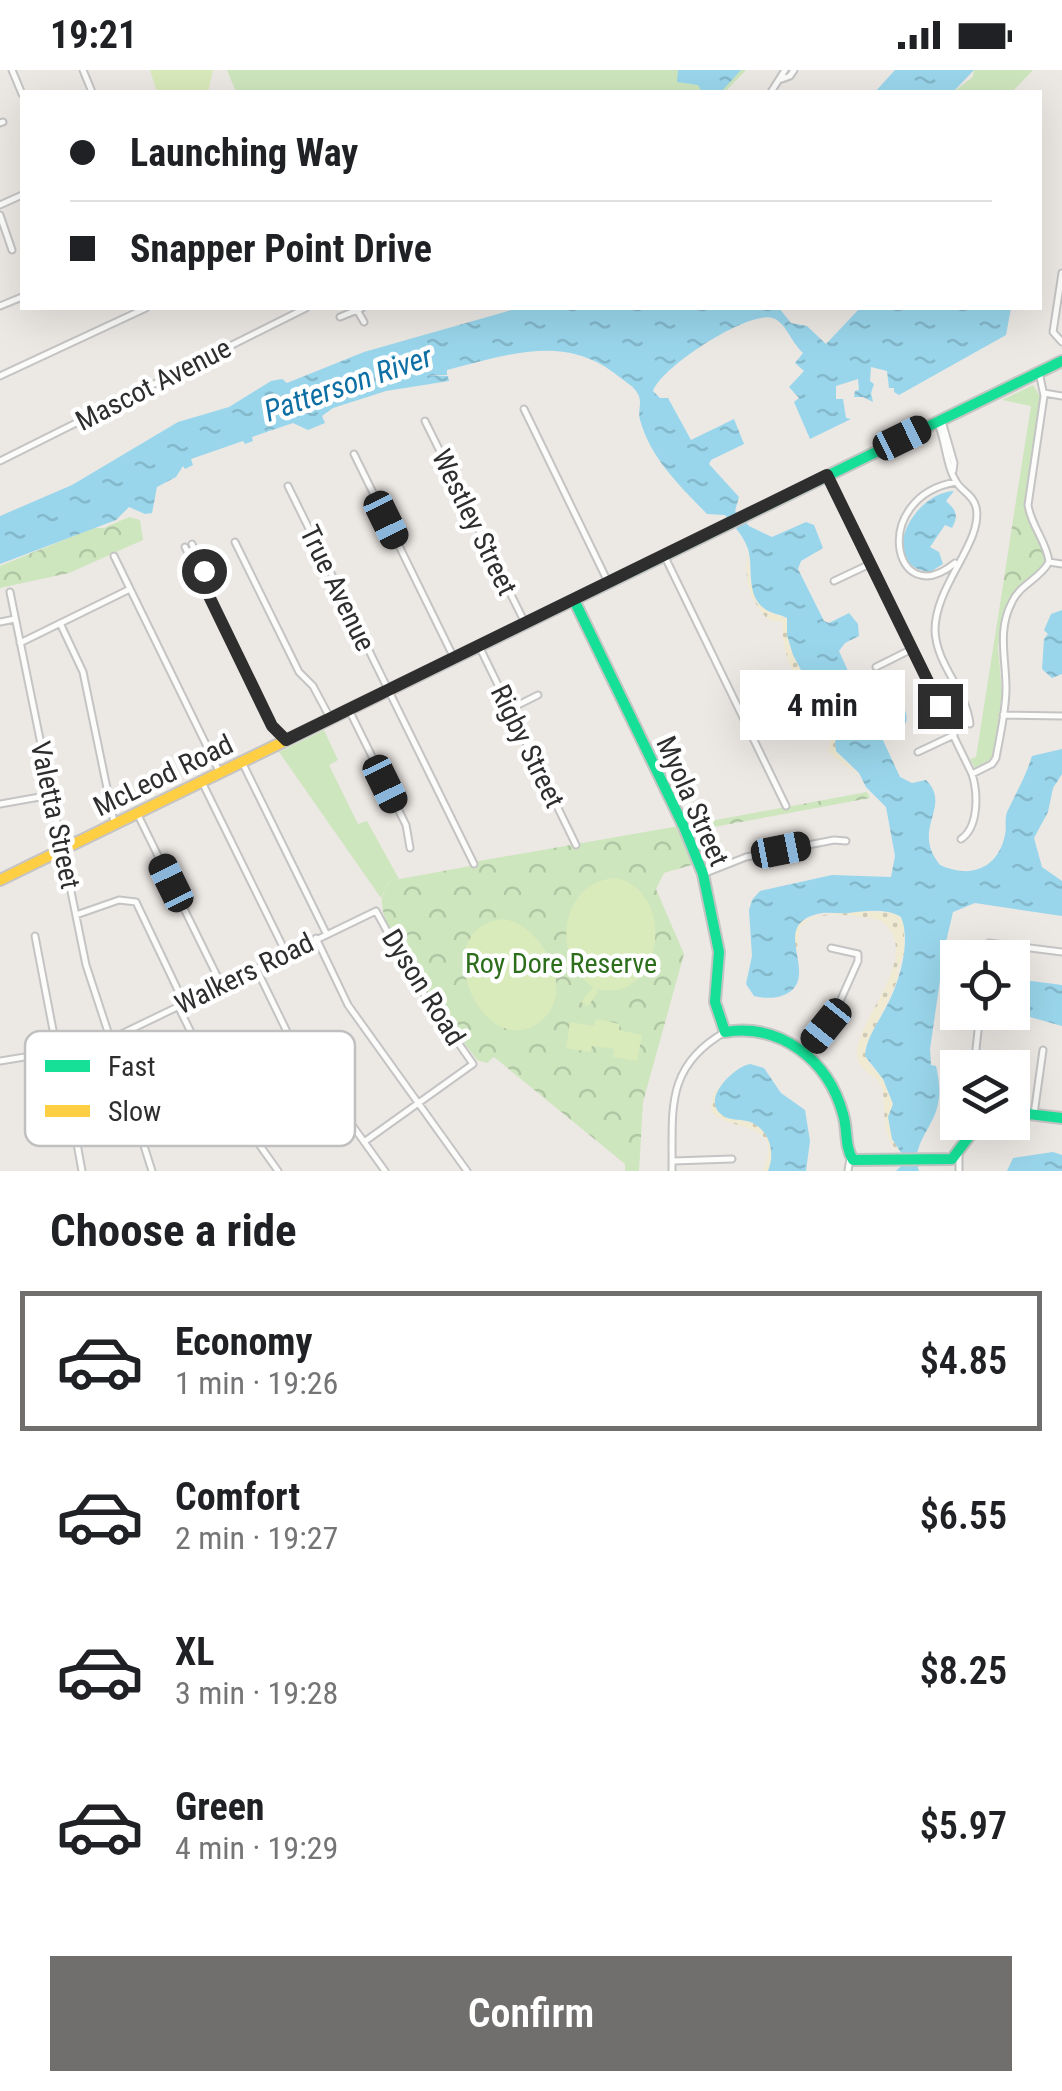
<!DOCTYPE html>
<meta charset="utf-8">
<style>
:root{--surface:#fff;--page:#f2f2f2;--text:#202124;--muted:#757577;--line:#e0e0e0;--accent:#706f6e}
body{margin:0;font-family:"Roboto Condensed",sans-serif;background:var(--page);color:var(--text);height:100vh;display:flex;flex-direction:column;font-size:38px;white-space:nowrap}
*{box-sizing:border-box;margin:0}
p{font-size:32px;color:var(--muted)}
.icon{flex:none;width:55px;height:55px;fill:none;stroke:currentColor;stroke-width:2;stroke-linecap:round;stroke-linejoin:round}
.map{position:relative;height:1101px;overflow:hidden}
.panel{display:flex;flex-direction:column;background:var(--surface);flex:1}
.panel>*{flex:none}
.top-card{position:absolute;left:20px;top:20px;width:1022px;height:220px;border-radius:0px;box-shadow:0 10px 40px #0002;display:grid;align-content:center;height:220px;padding:0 50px;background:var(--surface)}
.controls{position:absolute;left:940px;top:870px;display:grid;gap:20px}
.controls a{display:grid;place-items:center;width:90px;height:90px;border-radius:0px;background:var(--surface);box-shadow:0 10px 40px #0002;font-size:50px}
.end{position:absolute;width:45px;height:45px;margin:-22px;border:12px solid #2e2e2e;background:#fff;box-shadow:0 0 0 5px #fff}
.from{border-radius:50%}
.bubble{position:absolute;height:70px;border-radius:0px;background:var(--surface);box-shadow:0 10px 40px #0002;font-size:32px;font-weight:600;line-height:70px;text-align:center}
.car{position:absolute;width:30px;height:60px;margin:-30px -15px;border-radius:12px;box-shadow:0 0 8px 2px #0007;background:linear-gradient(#222 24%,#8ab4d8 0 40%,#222 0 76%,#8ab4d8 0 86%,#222 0)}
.top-card b{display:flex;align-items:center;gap:35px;height:95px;font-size:38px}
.top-card b+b{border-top:2px solid var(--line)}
.top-card i{width:25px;height:25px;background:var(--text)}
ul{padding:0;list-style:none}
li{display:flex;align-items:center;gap:30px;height:140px;margin:0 20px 15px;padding:0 30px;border:5px solid transparent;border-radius:0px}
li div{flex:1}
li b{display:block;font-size:38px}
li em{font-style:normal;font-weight:600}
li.selected{border-color:var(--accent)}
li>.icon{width:90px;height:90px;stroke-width:1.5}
h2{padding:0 50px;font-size:45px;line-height:120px}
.cta{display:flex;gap:20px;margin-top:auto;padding:20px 50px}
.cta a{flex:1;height:115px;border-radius:0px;background:var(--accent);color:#fff;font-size:40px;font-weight:600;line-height:115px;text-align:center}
.status{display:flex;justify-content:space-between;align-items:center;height:70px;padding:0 50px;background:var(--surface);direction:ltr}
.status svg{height:28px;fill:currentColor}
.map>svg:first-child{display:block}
.grass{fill:#cee6be}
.sand{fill:url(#sand-dots)}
.park{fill:url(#park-crowns)}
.pitch{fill:#d9eabb}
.water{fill:url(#water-ripples)}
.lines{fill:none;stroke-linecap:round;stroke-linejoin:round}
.street-casing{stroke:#c5c4c5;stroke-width:9}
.fast-casing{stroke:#c5c4c5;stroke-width:14}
.slow-casing{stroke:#c5c4c5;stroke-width:14}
.street{stroke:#fcfcfb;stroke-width:5}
.fast{stroke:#16e098;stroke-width:10}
.slow{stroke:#ffcf43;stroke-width:10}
.route{stroke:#2e2e2e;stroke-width:12}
.labels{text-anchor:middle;stroke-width:9;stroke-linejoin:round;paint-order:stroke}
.street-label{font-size:28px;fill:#2e2e2e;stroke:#fff}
.park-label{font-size:28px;fill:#2c6e1b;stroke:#fff}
.water-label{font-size:30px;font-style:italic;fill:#0d6fa3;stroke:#fff}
.key{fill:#fff;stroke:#c0c0c0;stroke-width:2.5}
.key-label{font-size:28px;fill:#2e2e2e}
</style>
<div class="status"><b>19:21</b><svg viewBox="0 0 49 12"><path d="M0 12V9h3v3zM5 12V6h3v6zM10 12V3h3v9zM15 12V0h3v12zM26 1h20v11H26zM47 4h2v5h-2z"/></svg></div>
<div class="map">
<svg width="1062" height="1101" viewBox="0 0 1062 1101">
<defs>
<pattern id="sand-dots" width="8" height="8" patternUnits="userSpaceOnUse" patternTransform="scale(2.5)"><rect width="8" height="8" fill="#f0ead3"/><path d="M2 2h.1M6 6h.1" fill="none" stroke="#cec9b5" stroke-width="1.8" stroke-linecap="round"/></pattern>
<pattern id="park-crowns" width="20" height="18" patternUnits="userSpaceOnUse" patternTransform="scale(2.5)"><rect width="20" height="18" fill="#cee6be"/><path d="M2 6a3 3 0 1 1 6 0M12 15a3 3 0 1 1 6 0" fill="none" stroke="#b1c6a4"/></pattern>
<pattern id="water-ripples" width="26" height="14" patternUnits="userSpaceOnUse" patternTransform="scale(2.5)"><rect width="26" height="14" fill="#99d6ec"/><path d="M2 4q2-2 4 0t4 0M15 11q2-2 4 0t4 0" fill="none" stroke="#84b8cb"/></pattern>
</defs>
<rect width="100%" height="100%" fill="#ece8e4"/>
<path class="grass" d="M227,0H746L725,22H236Z
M974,0H1033L1012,22H953L973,7Z
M1033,315L1041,328L1025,438L1015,437L1031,336L1002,330Z
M1001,528L1010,529L998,576L1002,624L993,688L975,698L970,689L976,687Z
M324,660L338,690L329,695L358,754L367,751L399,809L389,811L381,828L279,682Z"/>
<path class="sand" d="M748,483C750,500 749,528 765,539C773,545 781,544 788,550L787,565L793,585L820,636L842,657L836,681L861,708L828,682L834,654C806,632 779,589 783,552L769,550C750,533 743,508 748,483Z
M862,841L894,843L904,852V884L898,900V909L865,979L868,992L883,1009L893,1034L888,1047L898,1081C882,1068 885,1041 883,1022C880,1004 859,1003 857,986C852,953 928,884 880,850C854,846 821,838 800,857L797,882C778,840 839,845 862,841Z
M737,997L716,1027C716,1034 715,1037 720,1042C728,1052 740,1048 751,1052C770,1061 776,1082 768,1101H763C786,1048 727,1063 711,1041L713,1024Z"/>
<path class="park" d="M1015,437L1025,438L1046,491L1010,529L1001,528Z
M129,447L140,450L143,470L69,503L0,518V496L93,458H104Z
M867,722L870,728L692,761L689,755Z
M679,756L695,794L664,803L656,819L684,884L643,1032L639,1101H625V1094L494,987L487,993L477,990C452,956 383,873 382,833C381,825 386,819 389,811L470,796L479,791Z"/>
<path class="pitch" d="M150,0H213L208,22H157Z
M616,808C679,822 662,936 596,919L598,922L588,936L581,932L593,917C550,888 560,811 616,808Z
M503,849C542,854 578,921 541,951C484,997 422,859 503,849Z
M596,949L620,954L619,960L642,965L637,991L613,987L614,979L592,976L590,982L566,978L570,952L594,956Z"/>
<path class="water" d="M678,0H741L721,22H702L698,15L677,12Z
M895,0H974L953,22H875Z
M537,238H779L791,253L807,256L826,274L860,238H1011L1006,265L899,325L894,322V318H889L887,301L871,297L870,311L874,314L871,323L873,332L863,327H854L855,321L859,320L858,309L836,316V329H843L846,348L851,349L810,369L794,332L799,328L789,317L804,301L795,293L803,283C791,272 786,253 773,248C749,240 662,296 653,321L660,328H668L691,370L734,349L744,374L711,390L709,394L739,427L735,441L749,456L772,467L806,452L814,455L823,478L801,491L798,499L824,551L829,553L849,543L858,554L859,566L845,573L839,581L862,632L869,634L893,624C901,629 909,644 906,653L881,666L900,707L912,713L926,710C953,737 910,758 940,795C970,809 998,799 1005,765C1007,757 1004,751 1007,742C1016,723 1026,706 1032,686L1062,679V704L1053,718L1048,742L1034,768L1042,797L1062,811V846L975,833L953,842L945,876L930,979L931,995L936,996C939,1009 941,1024 937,1038C931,1060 910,1077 919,1101H896L901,1096L902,1084L892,1069L888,1047L893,1034L883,1009L865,986C866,969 876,956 884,941C898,917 912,873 901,847C886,838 865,841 848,843C838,844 827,841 817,844C771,856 816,900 791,921C780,929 767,929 754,926L746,914L752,886L749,840L752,830L760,821L832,805L891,807L895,786L886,737L866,717L859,703L836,681L835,671L842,664V657L820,636L793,585L787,565V548C780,544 772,544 765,539C745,525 754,498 748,479C743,465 734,456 725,445L707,444C680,416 651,389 640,350C637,340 644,331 636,321C632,315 624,311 618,306C565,263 507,285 447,300V305L426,306H448L449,311L386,321L333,338L322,346L325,353L308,360L293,353L252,367L253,371L245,374L243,371L191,389L193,395L185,399L183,396L176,407L157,417L152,443L145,444L129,437L116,450L0,494V446L72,415L178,352L229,337L271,311L282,309L287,313L364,282L512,240Z
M954,421L946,431C956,440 959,445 952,458L945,455L930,477L939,482L943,494L930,502C876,495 912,423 954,421Z
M1062,540V604L1052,608L1042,599L1044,569L1048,564L1044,560L1051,544Z
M1024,910L1062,915V956L1016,943L1018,915Z
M750,994L764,998L781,1023L805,1040L810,1071L806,1101H768C775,1084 771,1063 753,1053C743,1048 731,1052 722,1045C700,1029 734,997 750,994Z
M1053,1082L1062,1085V1101H1007L1013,1088Z"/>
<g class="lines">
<g class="street-casing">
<path id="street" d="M12,0L22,24
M83,0L92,22
M782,9L790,6L794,0
M771,22L785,0
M0,53L3,52
M0,135L22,125
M0,145L12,180
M1062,203L1053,262L1062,272
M0,236L22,227
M357,240L364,252
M340,247L362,238
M0,306L146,238
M1044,323L1062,326
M524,339L608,512
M425,351L524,551
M942,351L954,393L953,401
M938,354C946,372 946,397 957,413C963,422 973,425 976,437C984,471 935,515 935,560C936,595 966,619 970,654
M354,384L454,588
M0,391L306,238
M828,408L972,704C978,723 979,757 961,769
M288,416L474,794
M235,472L299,602L313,616L329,646
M192,474L204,501L206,516
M185,477L272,655L284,670
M114,486L220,703
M665,487L786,736
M1049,492L1062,494
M955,493C893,544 869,427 956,412
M834,511L870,494
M10,522L86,895L109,965
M0,552L15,549
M60,553L83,602L114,752
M20,573L130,519
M479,576L576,775
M876,597L912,579
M510,639L538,625
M349,640L406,755L410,778
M1003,645L1062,646
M918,682L954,665
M242,692L326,863
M972,704L992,694L996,688C1000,665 1006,641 1006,618C1006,588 997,560 1012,532C1020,514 1040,509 1049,492C1047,472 1031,456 1028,435L1044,326L1039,302
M202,712L286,883
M0,734L51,725
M137,743L221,914
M703,804L746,787L834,770L846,771
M76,845L119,830L136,832L184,933
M35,866L57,981
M316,868L348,935L467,1101
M987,888L989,873L1062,882
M256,898L291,970L385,1101
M178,936L217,1015L278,1101
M113,968L376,841L411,905L473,994L364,1072
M111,972L152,1101
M60,980L82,1101
M805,984L837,938L858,891V884L831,878
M0,991L110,973
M974,998L980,942
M1034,1044L1043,980
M673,1091L732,1089
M672,1101C673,1041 664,997 725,962
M848,1101L850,1088
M959,1101V1084"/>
</g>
<g class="fast-casing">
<path id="fast" d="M574,530L684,757L703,804L719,882L715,932L725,962C781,953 828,990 843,1044C848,1060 844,1075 853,1090L952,1089L980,1052
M420,605L1062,291
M1012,1042L1062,1048"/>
</g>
<g class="slow-casing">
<path id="slow" d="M0,810L420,605"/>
</g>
<use href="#street" class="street"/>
<use href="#fast" class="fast"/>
<use href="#slow" class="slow"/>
</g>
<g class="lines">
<path class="route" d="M204,501L208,524L272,656L286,670L827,405L940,636"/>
</g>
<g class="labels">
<g class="street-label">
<text transform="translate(153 314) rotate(-27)" y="10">Mascot Avenue</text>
<text transform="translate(475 452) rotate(64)" y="10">Westley Street</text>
<text transform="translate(338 518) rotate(64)" y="10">True Avenue</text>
<text transform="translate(528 676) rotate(64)" y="10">Rigby Street</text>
<text transform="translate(163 705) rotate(-26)" y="10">McLeod Road</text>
<text transform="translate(693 731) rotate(66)" y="10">Myola Street</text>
<text transform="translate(56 745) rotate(78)" y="10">Valetta Street</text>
<text transform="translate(244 903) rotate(-26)" y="10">Walkers Road</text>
<text transform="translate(424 917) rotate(58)" y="10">Dyson Road</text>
</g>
<g class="park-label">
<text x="561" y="903">Roy Dore Reserve</text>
</g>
<g class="water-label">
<text transform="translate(348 314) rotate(-19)" y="10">Patterson River</text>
</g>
</g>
<rect x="25" y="961" width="330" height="115" rx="15" class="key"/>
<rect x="45" y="990" width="45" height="12" fill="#16e098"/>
<rect x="45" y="1035" width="45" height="12" fill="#ffcf43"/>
<g class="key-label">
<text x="108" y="1006">Fast</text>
<text x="108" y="1051">Slow</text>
</g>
</svg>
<div class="controls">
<a><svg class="icon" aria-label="locate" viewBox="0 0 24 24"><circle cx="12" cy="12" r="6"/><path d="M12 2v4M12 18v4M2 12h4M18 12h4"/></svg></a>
<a><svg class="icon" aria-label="layers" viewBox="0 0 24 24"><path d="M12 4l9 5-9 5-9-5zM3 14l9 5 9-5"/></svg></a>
</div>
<i class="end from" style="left:204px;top:501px"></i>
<i class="end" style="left:940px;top:636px"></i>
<div class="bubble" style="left:740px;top:600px;width:165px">4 min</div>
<i class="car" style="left:902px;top:368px;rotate:64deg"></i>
<i class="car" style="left:386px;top:450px;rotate:154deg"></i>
<i class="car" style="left:385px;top:714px;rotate:154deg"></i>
<i class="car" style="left:781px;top:780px;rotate:79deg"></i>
<i class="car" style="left:171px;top:813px;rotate:334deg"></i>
<i class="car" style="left:826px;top:956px;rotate:219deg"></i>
<div class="top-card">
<b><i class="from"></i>Launching Way</b>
<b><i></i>Snapper Point Drive</b>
</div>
</div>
<section class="panel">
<h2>Choose a ride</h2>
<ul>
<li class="selected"><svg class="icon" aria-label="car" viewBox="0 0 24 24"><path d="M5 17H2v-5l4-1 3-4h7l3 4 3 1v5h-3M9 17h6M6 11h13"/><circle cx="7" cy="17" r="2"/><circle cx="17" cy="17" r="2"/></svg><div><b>Economy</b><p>1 min · 19:26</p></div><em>$4.85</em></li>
<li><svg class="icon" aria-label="car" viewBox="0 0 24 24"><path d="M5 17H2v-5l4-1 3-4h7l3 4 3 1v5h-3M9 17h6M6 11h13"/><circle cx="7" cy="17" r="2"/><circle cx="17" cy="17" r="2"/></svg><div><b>Comfort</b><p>2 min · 19:27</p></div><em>$6.55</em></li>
<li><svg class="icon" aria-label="car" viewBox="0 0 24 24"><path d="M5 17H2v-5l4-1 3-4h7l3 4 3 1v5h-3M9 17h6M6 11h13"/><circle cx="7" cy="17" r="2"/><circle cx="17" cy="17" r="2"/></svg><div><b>XL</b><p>3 min · 19:28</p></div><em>$8.25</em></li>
<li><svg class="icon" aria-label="car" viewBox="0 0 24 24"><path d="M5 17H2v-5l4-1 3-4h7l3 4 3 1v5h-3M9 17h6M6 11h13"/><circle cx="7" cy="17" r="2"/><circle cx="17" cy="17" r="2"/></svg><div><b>Green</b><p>4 min · 19:29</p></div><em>$5.97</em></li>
</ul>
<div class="cta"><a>Confirm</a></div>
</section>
